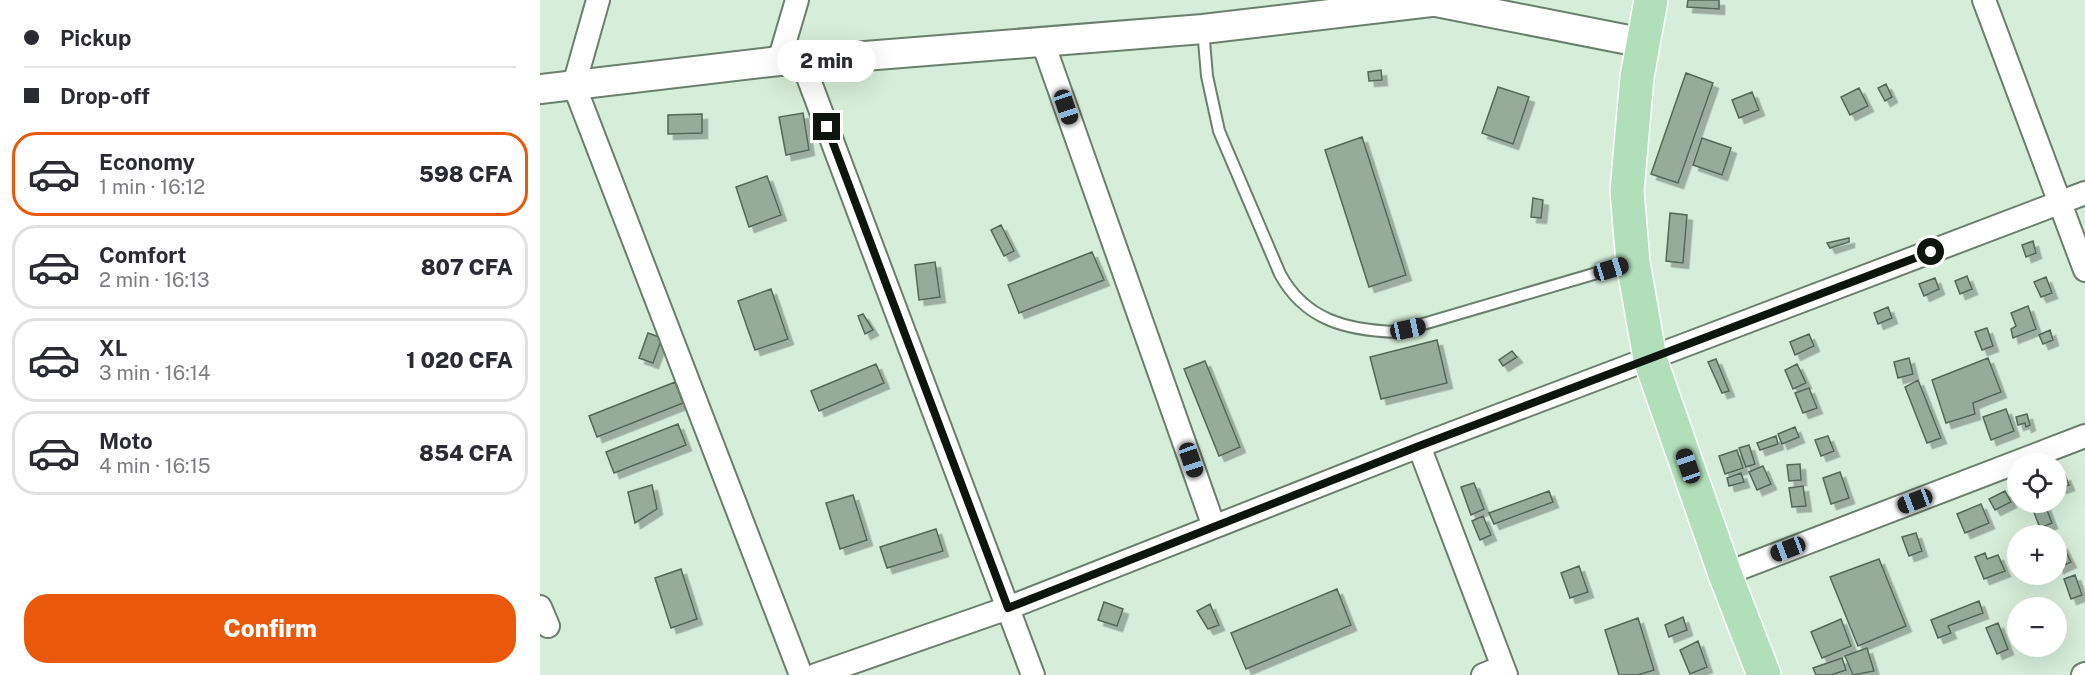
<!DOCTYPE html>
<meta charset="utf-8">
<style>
:root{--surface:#fff;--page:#f7f7f7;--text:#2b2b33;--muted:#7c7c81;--line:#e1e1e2;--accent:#ea580c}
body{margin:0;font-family:"Public Sans",sans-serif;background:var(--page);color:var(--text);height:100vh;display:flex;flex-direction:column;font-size:22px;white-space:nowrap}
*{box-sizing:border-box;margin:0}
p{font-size:20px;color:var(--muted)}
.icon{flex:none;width:33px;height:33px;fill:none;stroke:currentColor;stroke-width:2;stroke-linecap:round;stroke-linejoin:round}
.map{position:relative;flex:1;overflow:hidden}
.side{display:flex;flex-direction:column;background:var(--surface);width:540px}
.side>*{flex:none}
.hud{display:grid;align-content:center;height:132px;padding:0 24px;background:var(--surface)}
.buttons{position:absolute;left:1467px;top:453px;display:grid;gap:12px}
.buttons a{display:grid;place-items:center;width:60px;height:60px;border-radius:50%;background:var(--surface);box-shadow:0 6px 24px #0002;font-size:30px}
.end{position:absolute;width:27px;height:27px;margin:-14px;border:8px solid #0d150e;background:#fff;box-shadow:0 0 0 3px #fff}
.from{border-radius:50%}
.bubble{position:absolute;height:42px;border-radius:21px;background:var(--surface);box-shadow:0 6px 24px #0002;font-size:20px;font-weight:800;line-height:42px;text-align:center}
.car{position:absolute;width:18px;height:36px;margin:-18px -9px;border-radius:8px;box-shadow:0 0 4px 2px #0007;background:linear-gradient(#222 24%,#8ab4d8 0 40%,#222 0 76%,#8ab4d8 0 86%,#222 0)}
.hud b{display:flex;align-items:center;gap:21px;height:57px;font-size:22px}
.hud b+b{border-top:2px solid var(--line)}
.hud i{width:15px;height:15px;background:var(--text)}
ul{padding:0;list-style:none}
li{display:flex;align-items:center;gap:18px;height:84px;margin:0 12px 9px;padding:0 12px;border:3px solid var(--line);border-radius:24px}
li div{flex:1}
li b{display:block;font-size:22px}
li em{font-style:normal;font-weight:800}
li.selected{border-color:var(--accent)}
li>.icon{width:54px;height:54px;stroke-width:1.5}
.cta{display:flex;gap:12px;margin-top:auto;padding:12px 24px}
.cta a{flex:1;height:69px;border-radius:24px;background:var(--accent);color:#fff;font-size:24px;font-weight:800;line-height:69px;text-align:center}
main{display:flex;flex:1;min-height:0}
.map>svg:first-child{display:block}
.building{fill:#96ac99;stroke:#546857;stroke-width:1.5;filter:url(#shadow)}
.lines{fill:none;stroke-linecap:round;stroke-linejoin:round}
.service-casing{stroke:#6a7f6d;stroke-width:14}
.minor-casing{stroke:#6a7f6d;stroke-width:26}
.tertiary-casing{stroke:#6a7f6d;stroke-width:32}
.primary-casing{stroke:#fff;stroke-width:36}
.service{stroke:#fff;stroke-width:10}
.minor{stroke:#fff;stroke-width:22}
.tertiary{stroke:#fff;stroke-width:28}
.primary{stroke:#b0dfb9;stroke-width:33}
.route{stroke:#0d150e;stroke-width:8}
</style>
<main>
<section class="side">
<div class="hud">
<b><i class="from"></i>Pickup</b>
<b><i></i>Drop-off</b>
</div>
<ul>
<li class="selected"><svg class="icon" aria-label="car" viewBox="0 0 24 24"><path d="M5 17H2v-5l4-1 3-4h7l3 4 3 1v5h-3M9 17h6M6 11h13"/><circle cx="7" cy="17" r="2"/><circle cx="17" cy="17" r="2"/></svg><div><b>Economy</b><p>1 min · 16:12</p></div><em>598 CFA</em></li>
<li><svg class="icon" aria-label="car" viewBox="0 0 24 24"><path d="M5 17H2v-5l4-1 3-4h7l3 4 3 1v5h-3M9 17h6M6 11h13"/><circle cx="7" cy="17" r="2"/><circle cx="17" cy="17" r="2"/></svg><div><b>Comfort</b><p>2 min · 16:13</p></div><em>807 CFA</em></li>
<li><svg class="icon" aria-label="car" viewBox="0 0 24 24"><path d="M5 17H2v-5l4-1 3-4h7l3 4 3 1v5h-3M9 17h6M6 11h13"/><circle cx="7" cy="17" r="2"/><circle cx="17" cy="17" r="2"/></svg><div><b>XL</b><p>3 min · 16:14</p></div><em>1 020 CFA</em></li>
<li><svg class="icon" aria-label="car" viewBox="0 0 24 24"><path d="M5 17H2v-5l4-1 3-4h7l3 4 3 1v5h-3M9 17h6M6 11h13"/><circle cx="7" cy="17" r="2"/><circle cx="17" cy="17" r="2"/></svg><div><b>Moto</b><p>4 min · 16:15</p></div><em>854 CFA</em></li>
</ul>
<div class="cta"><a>Confirm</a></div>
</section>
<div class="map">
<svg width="1545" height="675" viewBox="0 0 1545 675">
<defs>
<filter id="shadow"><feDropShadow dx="5.5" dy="5.5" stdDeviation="0" flood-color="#0004"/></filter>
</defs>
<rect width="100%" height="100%" fill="#d6edd9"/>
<path class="building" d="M1148,0H1179V9L1147,7Z
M841,70L842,80L829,81L828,72Z
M1146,73L1173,83L1138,183L1111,174Z
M1346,84L1352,97L1345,101L1338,88Z
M958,87L989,97L973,144L942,133Z
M1319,88L1328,106L1310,115L1301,97Z
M1212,92L1219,110L1199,118L1192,100Z
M263,113L269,150L246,155L239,117Z
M162,114V133L128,134V115Z
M822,137L866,275L829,287L785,150Z
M1162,138L1191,148L1182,175L1153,165Z
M227,176L241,215L209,227L196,187Z
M993,198L1003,200L1001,218L991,217Z
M1130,213L1147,215L1143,263L1126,261Z
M461,225L474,251L464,256L451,230Z
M1309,238V242L1290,248L1287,243Z
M1493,241L1496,253L1486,257L1482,245Z
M552,252L564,280L479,313L468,285Z
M395,262L400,297L379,300L375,265Z
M1427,276L1432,289L1420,294L1415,281Z
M1506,277L1512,293L1501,297L1494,282Z
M1395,278L1399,289L1384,296L1379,284Z
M231,289L248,339L215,350L198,301Z
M1488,306L1496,329L1473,338L1471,329L1476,326L1471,313Z
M1348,307L1352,318L1338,324L1334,313Z
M323,314L333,330L325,334L318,316Z
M1447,328L1453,346L1442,350L1435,332Z
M1510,330L1513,340L1503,344L1499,335Z
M108,333L122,338L113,363L99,358Z
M1269,334L1274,346L1255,355L1250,342Z
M897,340L907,383L841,399L830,357Z
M972,351L977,357L963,366L959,360Z
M1369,358L1373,374L1358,378L1354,362Z
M1448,358L1461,392L1433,403L1435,414L1406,423L1392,380Z
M1176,359L1189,391L1182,393L1168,362Z
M665,361L700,447L679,456L644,369Z
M336,364L344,383L279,411L271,391Z
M1257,364L1266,383L1253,389L1245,370Z
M1378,380L1401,438L1387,443L1365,387Z
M135,382L143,403L57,437L49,416Z
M1269,388L1277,408L1263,413L1255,393Z
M1466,409L1474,431L1451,440L1443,417Z
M1487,414L1490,425L1486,427L1485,423L1478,425L1476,417Z
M138,424L146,445L74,473L66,452Z
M1255,427L1259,437L1242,444L1238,434Z
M1236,436L1238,444L1220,450L1217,443Z
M1288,436L1294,451L1281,456L1275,440Z
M1209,445L1215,464L1206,467L1199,448Z
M1197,450L1203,468L1185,474L1179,456Z
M1260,464L1261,480L1249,481L1247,465Z
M1223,466L1231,484L1217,490L1209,472Z
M1300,472L1309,498L1291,504L1283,478Z
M1201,473L1204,482L1189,486L1187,478Z
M1525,475L1529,485L1521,488L1517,478Z
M934,483L944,509L931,515L921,487Z
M112,485L117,509L95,523L88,492Z
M1263,486L1266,506L1252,507L1249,488Z
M1009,491L1013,502L954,524L949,513Z
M1465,491L1471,502L1455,510L1449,499Z
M313,495L327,540L300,549L286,503Z
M1490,502H1504L1512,523L1500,528Z
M1441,504L1449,523L1425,533L1417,514Z
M943,516L951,535L940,540L932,521Z
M396,529L403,551L347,568L340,547Z
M1376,533L1382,551L1369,556L1362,537Z
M1522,544L1531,562L1518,568L1516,546Z
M1445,553L1447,559L1458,555L1465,571L1444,579L1435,557Z
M1339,559L1366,626L1318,646L1290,577Z
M1039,566L1048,592L1030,598L1021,573Z
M141,569L157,619L131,628L115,578Z
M1535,575L1542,595L1531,599L1524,579Z
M797,589L811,625L706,669L691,633Z
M1439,601L1443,613L1408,626L1411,633L1398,638L1391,620Z
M564,602L583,609L577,626L558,620Z
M670,604L679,625L668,629L657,611Z
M1143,617L1147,630L1129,637L1125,625Z
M1098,618L1114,670L1098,675H1079L1065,630Z
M1301,619L1311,646L1282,658L1271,632Z
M1458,623L1468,649L1457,654L1446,628Z
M1158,641L1167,667L1150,674L1140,650Z
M1327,648L1334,671L1313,675L1305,656Z
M1302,658L1306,670L1291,675H1276L1273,668Z"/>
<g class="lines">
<g class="service-casing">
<path id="service" d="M663,29L667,76L679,131L740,274C765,320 806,330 856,332L1091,263"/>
</g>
<g class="minor-casing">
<path id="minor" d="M58,0L34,85L261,675
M1444,0L1545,270
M502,40L674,527
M239,61L257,0
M262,61L493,675
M879,446L966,675
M1185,574L1545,436
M0,607L8,626
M276,675L468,608L879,446L1545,193
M943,675L963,667
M1543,675L1545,674"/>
</g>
<g class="tertiary-casing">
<path id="tertiary" d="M896,2L1104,43
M0,89L239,61H262L663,29L908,0"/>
</g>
<g class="primary-casing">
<path id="primary" d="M1111,0L1097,77L1087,191L1093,262L1110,359L1185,574L1224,675"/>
</g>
<use href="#service" class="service"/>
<use href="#minor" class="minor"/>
<use href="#tertiary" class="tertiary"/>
<use href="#primary" class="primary"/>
</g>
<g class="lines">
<path class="route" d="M287,127L468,608L879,446L1391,252"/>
</g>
</svg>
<div class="buttons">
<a><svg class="icon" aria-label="locate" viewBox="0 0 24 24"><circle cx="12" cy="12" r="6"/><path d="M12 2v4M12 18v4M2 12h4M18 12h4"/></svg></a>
<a>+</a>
<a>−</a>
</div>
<i class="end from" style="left:1391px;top:252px"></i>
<i class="end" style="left:287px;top:127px"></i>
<div class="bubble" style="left:237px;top:40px;width:99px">2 min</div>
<i class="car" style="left:526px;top:107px;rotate:161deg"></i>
<i class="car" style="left:1071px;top:269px;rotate:73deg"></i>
<i class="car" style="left:868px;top:329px;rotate:78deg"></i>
<i class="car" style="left:651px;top:460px;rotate:161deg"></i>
<i class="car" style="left:1148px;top:466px;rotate:341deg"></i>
<i class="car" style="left:1375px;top:501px;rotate:249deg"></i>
<i class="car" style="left:1248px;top:549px;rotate:249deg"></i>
</div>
</main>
